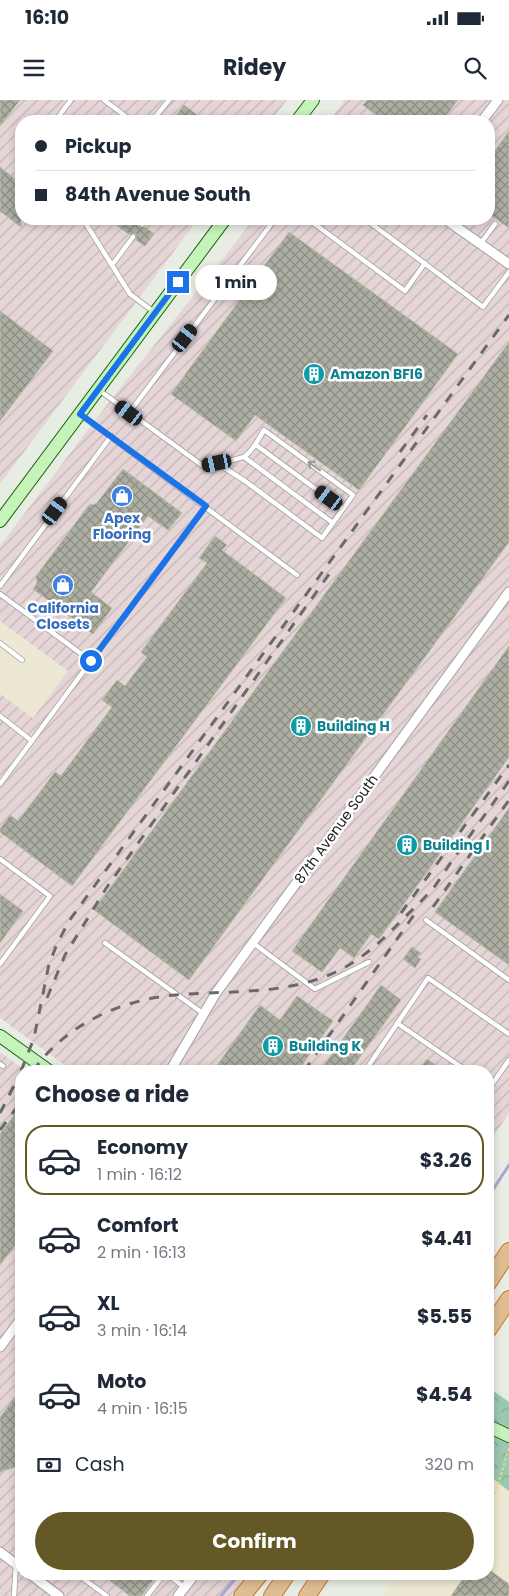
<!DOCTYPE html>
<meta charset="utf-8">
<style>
:root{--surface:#fff;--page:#f6f6f7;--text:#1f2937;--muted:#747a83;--line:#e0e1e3;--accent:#635826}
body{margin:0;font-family:Poppins,sans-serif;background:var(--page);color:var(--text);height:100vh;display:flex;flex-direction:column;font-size:19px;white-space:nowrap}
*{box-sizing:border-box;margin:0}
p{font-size:16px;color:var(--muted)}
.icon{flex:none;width:28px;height:28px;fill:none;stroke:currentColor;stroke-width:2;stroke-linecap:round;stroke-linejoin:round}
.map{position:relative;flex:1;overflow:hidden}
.side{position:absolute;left:15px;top:965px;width:479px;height:515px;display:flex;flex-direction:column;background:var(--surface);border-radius:20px;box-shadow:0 2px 8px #0003}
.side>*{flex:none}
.hud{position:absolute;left:15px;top:15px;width:480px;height:110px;border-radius:20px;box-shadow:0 2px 8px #0003;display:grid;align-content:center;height:110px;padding:0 20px;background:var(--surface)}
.end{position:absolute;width:22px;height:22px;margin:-11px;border:6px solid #1a73e8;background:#fff;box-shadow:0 0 0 2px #fff}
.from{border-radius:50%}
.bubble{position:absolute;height:35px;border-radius:18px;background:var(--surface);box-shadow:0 2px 8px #0003;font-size:16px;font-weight:700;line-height:35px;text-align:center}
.car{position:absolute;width:15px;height:30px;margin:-15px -8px;border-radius:6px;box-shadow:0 0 4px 1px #0007;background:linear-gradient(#222 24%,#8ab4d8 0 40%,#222 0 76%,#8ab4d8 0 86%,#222 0)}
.hud b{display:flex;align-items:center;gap:18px;height:48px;font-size:19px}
.hud b+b{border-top:1px solid var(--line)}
.hud i{width:12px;height:12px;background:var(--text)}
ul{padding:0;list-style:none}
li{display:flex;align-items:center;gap:15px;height:70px;margin:0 10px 8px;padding:0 10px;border:2px solid transparent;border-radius:20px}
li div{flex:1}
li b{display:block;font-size:19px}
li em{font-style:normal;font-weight:700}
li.on{border-color:var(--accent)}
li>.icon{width:45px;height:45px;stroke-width:1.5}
h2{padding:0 20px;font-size:22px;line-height:60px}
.pay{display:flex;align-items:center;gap:12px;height:55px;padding:0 20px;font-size:19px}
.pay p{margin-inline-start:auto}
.cta{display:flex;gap:10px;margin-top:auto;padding:10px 20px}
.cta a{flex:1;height:58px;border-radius:30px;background:var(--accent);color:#fff;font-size:20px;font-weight:700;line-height:58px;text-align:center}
.status{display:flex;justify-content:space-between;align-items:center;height:35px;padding:0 25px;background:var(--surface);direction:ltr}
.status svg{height:14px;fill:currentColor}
header{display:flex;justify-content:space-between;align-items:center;height:65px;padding:0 20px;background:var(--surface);font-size:22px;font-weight:700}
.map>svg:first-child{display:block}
.commercial{fill:#ece8d3}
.industrial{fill:url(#industrial-furrows)}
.forest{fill:url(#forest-crowns)}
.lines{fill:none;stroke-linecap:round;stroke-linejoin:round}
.stream{stroke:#a7a7d7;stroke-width:3}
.building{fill:url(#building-cross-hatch);stroke:#b8bda7}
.lane-casing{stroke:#a0a0a0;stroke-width:6}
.street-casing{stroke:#a0a0a0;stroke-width:11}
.secondary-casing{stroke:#19680e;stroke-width:14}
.highway-casing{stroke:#c77334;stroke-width:18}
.path{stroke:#ecdd74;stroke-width:2;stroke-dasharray:2.5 2.5;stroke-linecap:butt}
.lane{stroke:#fff;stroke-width:4.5}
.street{stroke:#fff;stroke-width:9}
.secondary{stroke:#c5f3ba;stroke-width:12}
.highway{stroke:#debe91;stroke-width:16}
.rail{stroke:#6a6a6a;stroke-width:3;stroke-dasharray:10 10;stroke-linecap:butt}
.oneway{stroke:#999}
.route{stroke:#1a73e8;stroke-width:6}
.labels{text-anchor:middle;stroke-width:5;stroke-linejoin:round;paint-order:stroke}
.culture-label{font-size:14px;font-weight:bold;fill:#0d838f;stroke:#fff;text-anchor:start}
.shop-label{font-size:14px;font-weight:bold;fill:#366cbe;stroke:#fff}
.street-label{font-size:14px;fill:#1c1c1c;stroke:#fff}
</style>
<div class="status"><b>16:10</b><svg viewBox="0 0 49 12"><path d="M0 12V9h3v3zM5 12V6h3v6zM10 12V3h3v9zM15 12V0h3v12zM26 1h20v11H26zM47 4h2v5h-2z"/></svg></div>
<header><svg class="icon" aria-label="menu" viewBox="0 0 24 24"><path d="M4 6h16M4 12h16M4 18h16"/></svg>Ridey<svg class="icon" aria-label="search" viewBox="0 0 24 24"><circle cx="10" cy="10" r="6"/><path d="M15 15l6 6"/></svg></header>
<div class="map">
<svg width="509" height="1496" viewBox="0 0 509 1496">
<defs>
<pattern id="industrial-furrows" width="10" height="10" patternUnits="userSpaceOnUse" patternTransform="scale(1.25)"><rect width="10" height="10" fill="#e5d5d6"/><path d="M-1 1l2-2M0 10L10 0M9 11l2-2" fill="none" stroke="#c4b6b7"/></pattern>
<pattern id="forest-crowns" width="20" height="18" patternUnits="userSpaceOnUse" patternTransform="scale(1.25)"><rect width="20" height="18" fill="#9bc8b1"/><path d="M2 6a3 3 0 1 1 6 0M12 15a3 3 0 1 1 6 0" fill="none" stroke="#85ab98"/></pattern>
<pattern id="building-cross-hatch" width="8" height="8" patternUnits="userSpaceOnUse" patternTransform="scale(1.25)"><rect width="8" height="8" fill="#acaea2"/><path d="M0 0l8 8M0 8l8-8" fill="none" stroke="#8b8d83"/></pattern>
</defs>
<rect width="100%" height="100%" fill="#e8ede3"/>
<path class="commercial" d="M0,521L68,571L33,618L0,594Z
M488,1375L509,1391V1496H382L398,1474H488Z"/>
<path class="industrial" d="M0,0H287L271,21H21V119H198L0,384Z
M345,0H509V1013L488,1044V971H73L0,918V594L33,618L68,571L0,521V446L99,315L254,119H489V21H329Z
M0,952L26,971H21V1474H248L230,1496H0Z"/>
<path class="forest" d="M488,1287L509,1302V1391L488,1375Z"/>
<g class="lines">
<path class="stream" d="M488,1097L509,1065
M221,1496L239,1474"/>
</g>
<path class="building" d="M0,0H20L0,26Z
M367,0H458L442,21H384L363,5Z
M184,5L205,21H178L174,18Z
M509,31V128L489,114V59Z
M0,67L21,84V127L0,111Z
M108,119H135L139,122L138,125L140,127H145L154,134L145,146L136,140V134L133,133L130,135Z
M289,132L458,254L359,390L255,315L236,341L171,294Z
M0,211L53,251L0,321Z
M509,242V442L189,880L94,810Z
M123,369L182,413L168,430L148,416L91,492L112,508L93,534L33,489L37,483L36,476L89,405L96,404Z
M215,436L227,445L222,450L286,498L72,786L0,732V729L10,715L18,721L55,672L61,676L112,607L102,600L117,580L125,586L147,557L141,552L207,463L199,458Z
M509,546V657L379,839L371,834L354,858L340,848L322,872L292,851Z
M509,708V865L435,812Z
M0,794L23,811L0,843Z
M412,847L421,853L417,857L421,859L415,868L403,859Z
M381,885L401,900L350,971H320Z
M297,896L333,921L298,971H213L260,905L280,920Z
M427,959L444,971H418Z
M21,1006V1137L0,1165V1034Z
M21,1289V1365L0,1372V1317Z
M488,1469L509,1484V1496H451L466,1474H488Z
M101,1474H158L141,1496H130Z"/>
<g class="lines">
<g class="lane-casing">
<path id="lane" d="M104,0L132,21
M55,21L71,0
M152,21L169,0
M83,119L130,194L154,212
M308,119L405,191L425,163
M365,119L483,207L509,172
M142,124L146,119
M454,125L459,119
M481,143L495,124
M112,165L133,137
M99,290L203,366C212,364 239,360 245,356C253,350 259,339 264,330L353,395L322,438L245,381L217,363
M129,313L275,119
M256,345L343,409
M244,357L333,423
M205,407L297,475
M0,486L111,336
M0,494L91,561
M0,543L22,560
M0,616L32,641
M0,684L205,407L80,314
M0,759L50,796L0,864
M426,820L509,880
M105,843L204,914
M253,843L315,889L369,862
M397,923L467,971
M0,964L3,966
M365,971L428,878L509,934
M488,990L509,960
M77,1474L107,1496
M167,1474L185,1488
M14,1496L16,1463L21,1456
M147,1496L164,1474"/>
</g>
<g class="street-casing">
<path id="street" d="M482,21L498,0
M445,119L509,164
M170,971L216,893L509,492
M0,1247L21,1219
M0,1452L21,1468
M30,1474L59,1496
M178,1496L195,1474"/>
</g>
<g class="secondary-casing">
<path id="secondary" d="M297,21L313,0
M0,421L225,119
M0,936L49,971
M488,1326L509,1336"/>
</g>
<g class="highway-casing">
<path id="highway" d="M488,1183L509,1151
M488,1230L509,1199
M242,1496L260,1474
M272,1496L287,1474
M307,1496L322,1474"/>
</g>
<path class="path" d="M495,1394L509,1348"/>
<use href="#lane" class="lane"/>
<use href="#street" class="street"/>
<use href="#secondary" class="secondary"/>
<use href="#highway" class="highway"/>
<path class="rail" d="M400,352L427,315
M433,807L509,700
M401,813L509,665
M47,898L65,855L107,787L332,470
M21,971L34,938L49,864L57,844L69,821L509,215
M33,971C65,925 120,900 175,895C231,890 290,896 342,869C364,857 383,840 400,822C412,810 424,799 435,786C442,776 449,765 456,755C474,730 491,706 509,681
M304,971L414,815
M0,1013L21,972
M0,1030L21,1002"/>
</g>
<defs><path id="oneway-shaft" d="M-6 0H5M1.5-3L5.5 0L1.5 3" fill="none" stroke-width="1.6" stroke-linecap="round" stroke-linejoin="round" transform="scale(1.25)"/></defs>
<use class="oneway" href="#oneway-shaft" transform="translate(314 366) rotate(-144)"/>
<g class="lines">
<path class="route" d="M91,561L206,406L80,314L178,182"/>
</g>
<defs>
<g id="building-disc" transform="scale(1.125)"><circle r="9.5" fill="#0f9aa8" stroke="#fff"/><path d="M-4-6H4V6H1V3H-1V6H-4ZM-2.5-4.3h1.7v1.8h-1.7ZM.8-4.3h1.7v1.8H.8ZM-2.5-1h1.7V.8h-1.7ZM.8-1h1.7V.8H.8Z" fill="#fff"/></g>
<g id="shop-disc" transform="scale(1.125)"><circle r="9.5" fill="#3f7fe0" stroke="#fff"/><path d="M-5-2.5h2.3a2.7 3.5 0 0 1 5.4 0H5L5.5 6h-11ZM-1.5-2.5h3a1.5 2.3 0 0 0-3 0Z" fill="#fff"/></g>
</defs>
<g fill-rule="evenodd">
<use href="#building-disc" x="314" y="274"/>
<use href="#shop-disc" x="122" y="396"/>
<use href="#shop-disc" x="63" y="485"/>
<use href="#building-disc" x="301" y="626"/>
<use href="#building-disc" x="407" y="745"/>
<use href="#building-disc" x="273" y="946"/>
</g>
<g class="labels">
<g class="culture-label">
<text x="330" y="279">Amazon BFI6</text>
<text x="317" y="631">Building H</text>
<text x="423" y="750">Building I</text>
<text x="289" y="951">Building K</text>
</g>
<g class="shop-label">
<text x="122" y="423">Apex<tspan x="122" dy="16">Flooring</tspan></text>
<text x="63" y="513">California<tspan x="63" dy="16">Closets</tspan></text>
</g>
<g class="street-label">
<text transform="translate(336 729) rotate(-54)" y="5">87th Avenue South</text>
</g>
</g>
</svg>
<i class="end from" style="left:91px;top:561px"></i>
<i class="end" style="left:178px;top:182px"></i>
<div class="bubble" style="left:195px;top:165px;width:82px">1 min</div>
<i class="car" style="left:185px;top:238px;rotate:37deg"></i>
<i class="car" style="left:129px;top:313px;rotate:307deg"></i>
<i class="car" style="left:217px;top:363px;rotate:258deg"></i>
<i class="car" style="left:329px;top:398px;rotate:306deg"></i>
<i class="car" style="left:55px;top:411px;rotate:36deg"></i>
<div class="hud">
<b><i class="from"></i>Pickup</b>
<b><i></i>84th Avenue South</b>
</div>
<section class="side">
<h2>Choose a ride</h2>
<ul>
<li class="on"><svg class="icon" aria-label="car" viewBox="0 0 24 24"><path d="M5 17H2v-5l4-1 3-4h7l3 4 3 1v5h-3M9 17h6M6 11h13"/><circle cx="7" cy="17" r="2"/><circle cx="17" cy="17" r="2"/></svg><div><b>Economy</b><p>1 min · 16:12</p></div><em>$3.26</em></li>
<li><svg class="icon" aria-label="car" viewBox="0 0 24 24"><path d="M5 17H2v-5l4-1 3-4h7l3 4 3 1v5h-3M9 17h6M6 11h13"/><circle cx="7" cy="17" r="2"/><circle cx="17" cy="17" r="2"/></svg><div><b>Comfort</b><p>2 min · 16:13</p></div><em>$4.41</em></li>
<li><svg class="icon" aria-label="car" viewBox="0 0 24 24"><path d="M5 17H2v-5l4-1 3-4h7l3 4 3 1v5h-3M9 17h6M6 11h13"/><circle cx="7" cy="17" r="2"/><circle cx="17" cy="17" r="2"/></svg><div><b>XL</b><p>3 min · 16:14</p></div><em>$5.55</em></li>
<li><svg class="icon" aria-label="car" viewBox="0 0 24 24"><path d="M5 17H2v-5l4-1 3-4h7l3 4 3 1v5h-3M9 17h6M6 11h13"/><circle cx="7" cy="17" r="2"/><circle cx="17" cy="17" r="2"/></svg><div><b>Moto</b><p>4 min · 16:15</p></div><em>$4.54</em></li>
</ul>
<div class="pay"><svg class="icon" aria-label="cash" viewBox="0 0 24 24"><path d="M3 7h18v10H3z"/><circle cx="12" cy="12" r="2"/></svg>Cash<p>320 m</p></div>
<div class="cta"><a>Confirm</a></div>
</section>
</div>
